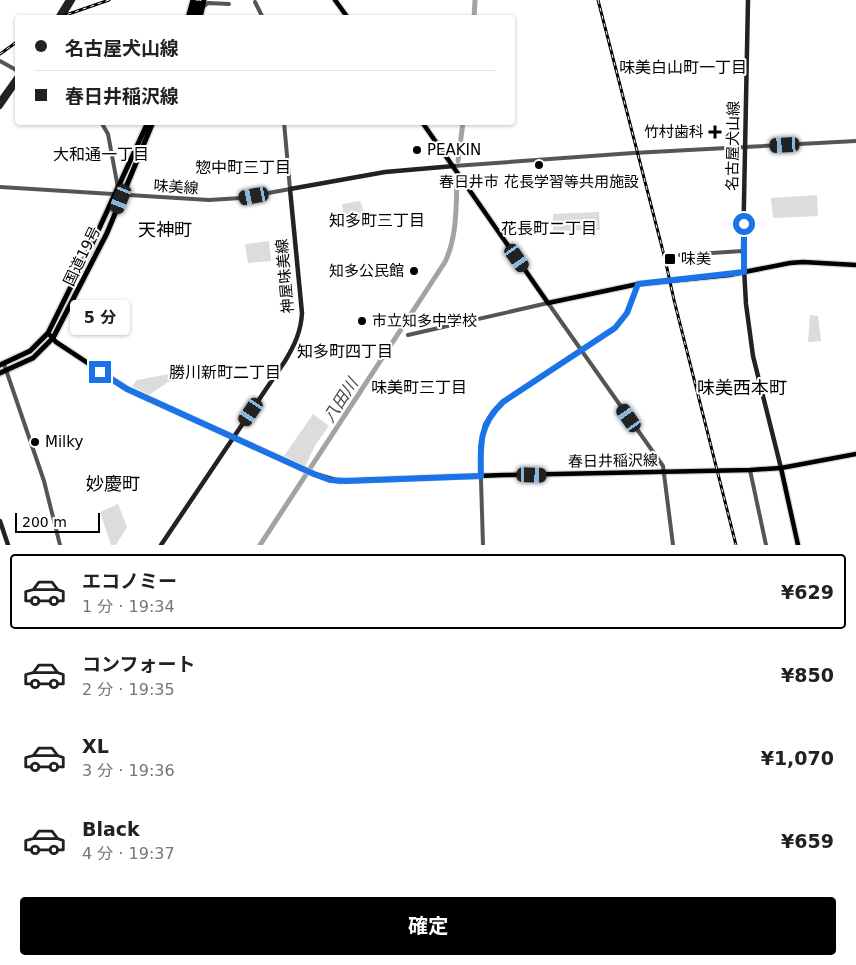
<!DOCTYPE html>
<html lang="ja">
<meta charset="utf-8">
<style>
:root{--surface:#fff;--page:#f2f2f2;--text:#202124;--muted:#757577;--line:#e0e0e0;--accent:#000}
body{margin:0;font-family:"DejaVu Sans","Noto Sans JP",sans-serif;background:var(--page);color:var(--text);height:100vh;display:flex;flex-direction:column;font-size:19px;white-space:nowrap}
*{box-sizing:border-box;margin:0}
p{font-size:16px;color:var(--muted)}
.icon{flex:none;width:28px;height:28px;fill:none;stroke:currentColor;stroke-width:2;stroke-linecap:round;stroke-linejoin:round}
.map{position:relative;height:545px;overflow:hidden}
.drawer{display:flex;flex-direction:column;background:var(--surface);flex:1}
.drawer>*{flex:none}
.top-card{position:absolute;left:15px;top:15px;width:500px;height:110px;border-radius:5px;box-shadow:0 1px 4px #0004;display:grid;align-content:center;height:110px;padding:0 20px;background:var(--surface)}
.scale{position:absolute;left:15px;bottom:12px;width:85px;box-sizing:border-box;padding-left:5px;border:2px solid #000;border-top:0;font-size:14px;line-height:18px;white-space:nowrap;color:#000;-webkit-text-stroke:4px #fff;paint-order:stroke}
.end{position:absolute;width:22px;height:22px;margin:-11px;border:6px solid #1a73e8;background:#fff;box-shadow:0 0 0 2px #fff}
.from{border-radius:50%}
.bubble{position:absolute;height:35px;border-radius:5px;background:var(--surface);box-shadow:0 1px 4px #0004;font-size:16px;font-weight:700;line-height:35px;text-align:center}
.car{position:absolute;width:15px;height:30px;margin:-15px -8px;border-radius:6px;box-shadow:0 0 4px 1px #0007;background:linear-gradient(#222 24%,#8ab4d8 0 40%,#222 0 76%,#8ab4d8 0 86%,#222 0)}
.top-card b{display:flex;align-items:center;gap:18px;height:48px;font-size:19px}
.top-card b+b{border-top:1px solid var(--line)}
.top-card i{width:12px;height:12px;background:var(--text)}
ul{padding:9px 0 0;list-style:none}
li{display:flex;align-items:center;gap:15px;height:75px;margin:0 10px 8px;padding:0 10px;border:2px solid transparent;border-radius:5px}
li div{flex:1}
li b{display:block;font-size:19px}
li em{font-style:normal;font-weight:700}
li.current{border-color:var(--accent)}
li>.icon{width:45px;height:45px;stroke-width:1.5}
.primary-button{display:flex;gap:10px;margin-top:auto;padding:10px 20px}
.primary-button a{flex:1;height:58px;border-radius:5px;background:var(--accent);color:#fff;font-size:20px;font-weight:700;line-height:58px;text-align:center}
.map>svg:first-child{display:block}
.green{fill:#dcdcdc}
.lines{fill:none;stroke-linecap:round;stroke-linejoin:round}
.river{stroke:#a3a3a3;stroke-width:5}
.primary-casing{stroke:#dbdbdb;stroke-width:7}
.trunk-casing{stroke:#dbdbdb;stroke-width:8}
.tertiary{stroke:#555;stroke-width:4}
.secondary{stroke:#222;stroke-width:4.5}
.primary{stroke:#000;stroke-width:4.5}
.trunk{stroke:#000;stroke-width:5}
.rail-casing{stroke:#000;stroke-width:3}
.rail{stroke:#fff;stroke-width:1;stroke-dasharray:4;stroke-linecap:butt}
.route{stroke:#1a73e8;stroke-width:6}
.poi-dot{fill:#000;stroke:#fff;stroke-width:2}
.labels{text-anchor:middle;stroke-width:4;stroke-linejoin:round;paint-order:stroke}
.poi-label{font-size:15px;fill:#000;stroke:#fff;text-anchor:start}
.street-label{font-size:15px;fill:#000;stroke:#fff}
.neighbourhood-label{font-size:16px;fill:#000;stroke:#fff}
.water-label{font-size:16px;font-style:italic;fill:#444;stroke:#fff}
.quarter-label{font-size:18px;fill:#000;stroke:#fff}
</style>
<div class="map">
<svg width="856" height="545" viewBox="0 0 856 545">
<rect width="100%" height="100%" fill="#fff"/>
<path class="green" d="M817,195L818,216L773,218L771,198Z
M360,201L363,209L368,217L367,219L345,223L342,204Z
M599,212L600,230L553,231V214Z
M269,241L271,261L248,263L245,244Z
M810,315L818,316L821,341L808,342Z
M169,374L174,376V378L149,395L132,386L137,380Z
M313,414L329,426L316,444L305,466L284,456Z
M118,504L127,527L116,545H111L100,512Z"/>
<g class="lines">
<path class="river" d="M474,18L475,0
M458,161L463,122
M260,545L445,262C457,237 456,208 457,180"/>
<g class="primary-casing">
<path id="primary" d="M335,0L348,18
M422,122L548,303L638,284L729,275L790,263L803,262L856,265
M48,333L56,342L127,389L314,474L338,481L504,475L750,470L781,468L856,454
M781,468L798,545"/>
</g>
<g class="trunk-casing">
<path id="trunk" d="M188,18L193,0
M192,18L196,3
M196,18L199,3
M200,18L204,0
M0,365L30,351L48,333L92,244L148,122
M0,373L33,358L53,338L107,233L153,122"/>
</g>
<path class="tertiary" d="M255,2L263,18
M203,7L208,3L229,4
M0,61L18,71
M101,122L108,134L118,188L123,195
M454,166L633,153L856,141
M0,187L209,200L241,198L290,189L284,122
M680,255L743,251
M408,335L548,303L663,466L673,545
M4,364L44,481L60,545
M750,470L766,545
M483,545L480,448L485,424L492,413L503,402L615,328L627,313L638,284"/>
<path class="secondary" d="M748,0L743,251L746,304L753,356L781,468
M57,18L68,0
M62,18L73,0
M0,100L18,75
M0,107L18,81
M0,521L8,545
M161,545L285,361C294,346 301,332 302,313L290,189L385,172L454,166"/>
<use href="#primary" class="primary"/>
<use href="#trunk" class="trunk"/>
<g class="rail-casing">
<path id="rail" d="M598,0L665,259L674,300L736,545
M60,17L109,0
M0,54L18,41"/>
</g>
<use href="#rail" class="rail"/>
</g>
<g class="lines">
<path class="route" d="M100,372L127,389L314,474L330,480L346,481L481,476C480,444 479,425 503,402L615,328L627,313L638,284L744,272V224"/>
</g>
<g class="poi-dot">
<path d="M712.5 124.5h5v5h5v5h-5v5h-5v-5h-5v-5h5z"/>
<circle cx="417" cy="150" r="5"/>
<circle cx="539" cy="165" r="5"/>
<rect x="664" y="253" width="12" height="12" rx="2.5"/>
<circle cx="414" cy="271" r="5"/>
<circle cx="362" cy="321" r="5"/>
<circle cx="35" cy="442" r="5"/>
</g>
<g class="labels">
<g class="poi-label">
<text x="704" y="137" text-anchor="end">竹村歯科</text>
<text x="427" y="155">PEAKIN</text>
<text x="539" y="187" text-anchor="middle">春日井市 花長学習等共用施設</text>
<text x="681" y="264">味美</text>
<text x="404" y="276" text-anchor="end">知多公民館</text>
<text x="372" y="326">市立知多中学校</text>
<text x="45" y="447">Milky</text>
</g>
<g class="street-label">
<text transform="translate(733 146) rotate(-89)" y="5">名古屋犬山線</text>
<text transform="translate(176 187) rotate(4)" y="5">味美線</text>
<text transform="translate(82 256) rotate(-64)" y="5">国道19号</text>
<text transform="translate(285 276) rotate(-95)" y="5">神屋味美線</text>
<text transform="translate(613 461) rotate(-1)" y="5">春日井稲沢線</text>
</g>
<g class="neighbourhood-label">
<text x="683" y="73">味美白山町一丁目</text>
<text x="101" y="160">大和通一丁目</text>
<text x="243" y="173">惣中町三丁目</text>
<text x="377" y="226">知多町三丁目</text>
<text x="549" y="234">花長町二丁目</text>
<text x="345" y="357">知多町四丁目</text>
<text x="225" y="378">勝川新町二丁目</text>
<text x="419" y="393">味美町三丁目</text>
</g>
<g class="water-label">
<text transform="translate(340 400) rotate(-57)" y="6">八田川</text>
</g>
<g class="quarter-label">
<text x="165" y="236">天神町</text>
<text x="742" y="394">味美西本町</text>
<text x="113" y="490">妙慶町</text>
</g>
</g>
</svg>
<div class="scale">200 m</div>
<i class="end from" style="left:744px;top:224px"></i>
<i class="end" style="left:100px;top:372px"></i>
<div class="bubble" style="left:70px;top:300px;width:60px">5 分</div>
<i class="car" style="left:785px;top:145px;rotate:267deg"></i>
<i class="car" style="left:254px;top:196px;rotate:259deg"></i>
<i class="car" style="left:121px;top:199px;rotate:202deg"></i>
<i class="car" style="left:517px;top:258px;rotate:145deg"></i>
<i class="car" style="left:251px;top:412px;rotate:214deg"></i>
<i class="car" style="left:629px;top:418px;rotate:325deg"></i>
<i class="car" style="left:532px;top:475px;rotate:91deg"></i>
<div class="top-card">
<b><i class="from"></i>名古屋犬山線</b>
<b><i></i>春日井稲沢線</b>
</div>
</div>
<section class="drawer">
<ul>
<li class="current"><svg class="icon" aria-label="car" viewBox="0 0 24 24"><path d="M5 17H2v-5l4-1 3-4h7l3 4 3 1v5h-3M9 17h6M6 11h13"/><circle cx="7" cy="17" r="2"/><circle cx="17" cy="17" r="2"/></svg><div><b>エコノミー</b><p>1 分 · 19:34</p></div><em>¥629</em></li>
<li><svg class="icon" aria-label="car" viewBox="0 0 24 24"><path d="M5 17H2v-5l4-1 3-4h7l3 4 3 1v5h-3M9 17h6M6 11h13"/><circle cx="7" cy="17" r="2"/><circle cx="17" cy="17" r="2"/></svg><div><b>コンフォート</b><p>2 分 · 19:35</p></div><em>¥850</em></li>
<li><svg class="icon" aria-label="car" viewBox="0 0 24 24"><path d="M5 17H2v-5l4-1 3-4h7l3 4 3 1v5h-3M9 17h6M6 11h13"/><circle cx="7" cy="17" r="2"/><circle cx="17" cy="17" r="2"/></svg><div><b>XL</b><p>3 分 · 19:36</p></div><em>¥1,070</em></li>
<li><svg class="icon" aria-label="car" viewBox="0 0 24 24"><path d="M5 17H2v-5l4-1 3-4h7l3 4 3 1v5h-3M9 17h6M6 11h13"/><circle cx="7" cy="17" r="2"/><circle cx="17" cy="17" r="2"/></svg><div><b>Black</b><p>4 分 · 19:37</p></div><em>¥659</em></li>
</ul>
<div class="primary-button"><a>確定</a></div>
</section>
